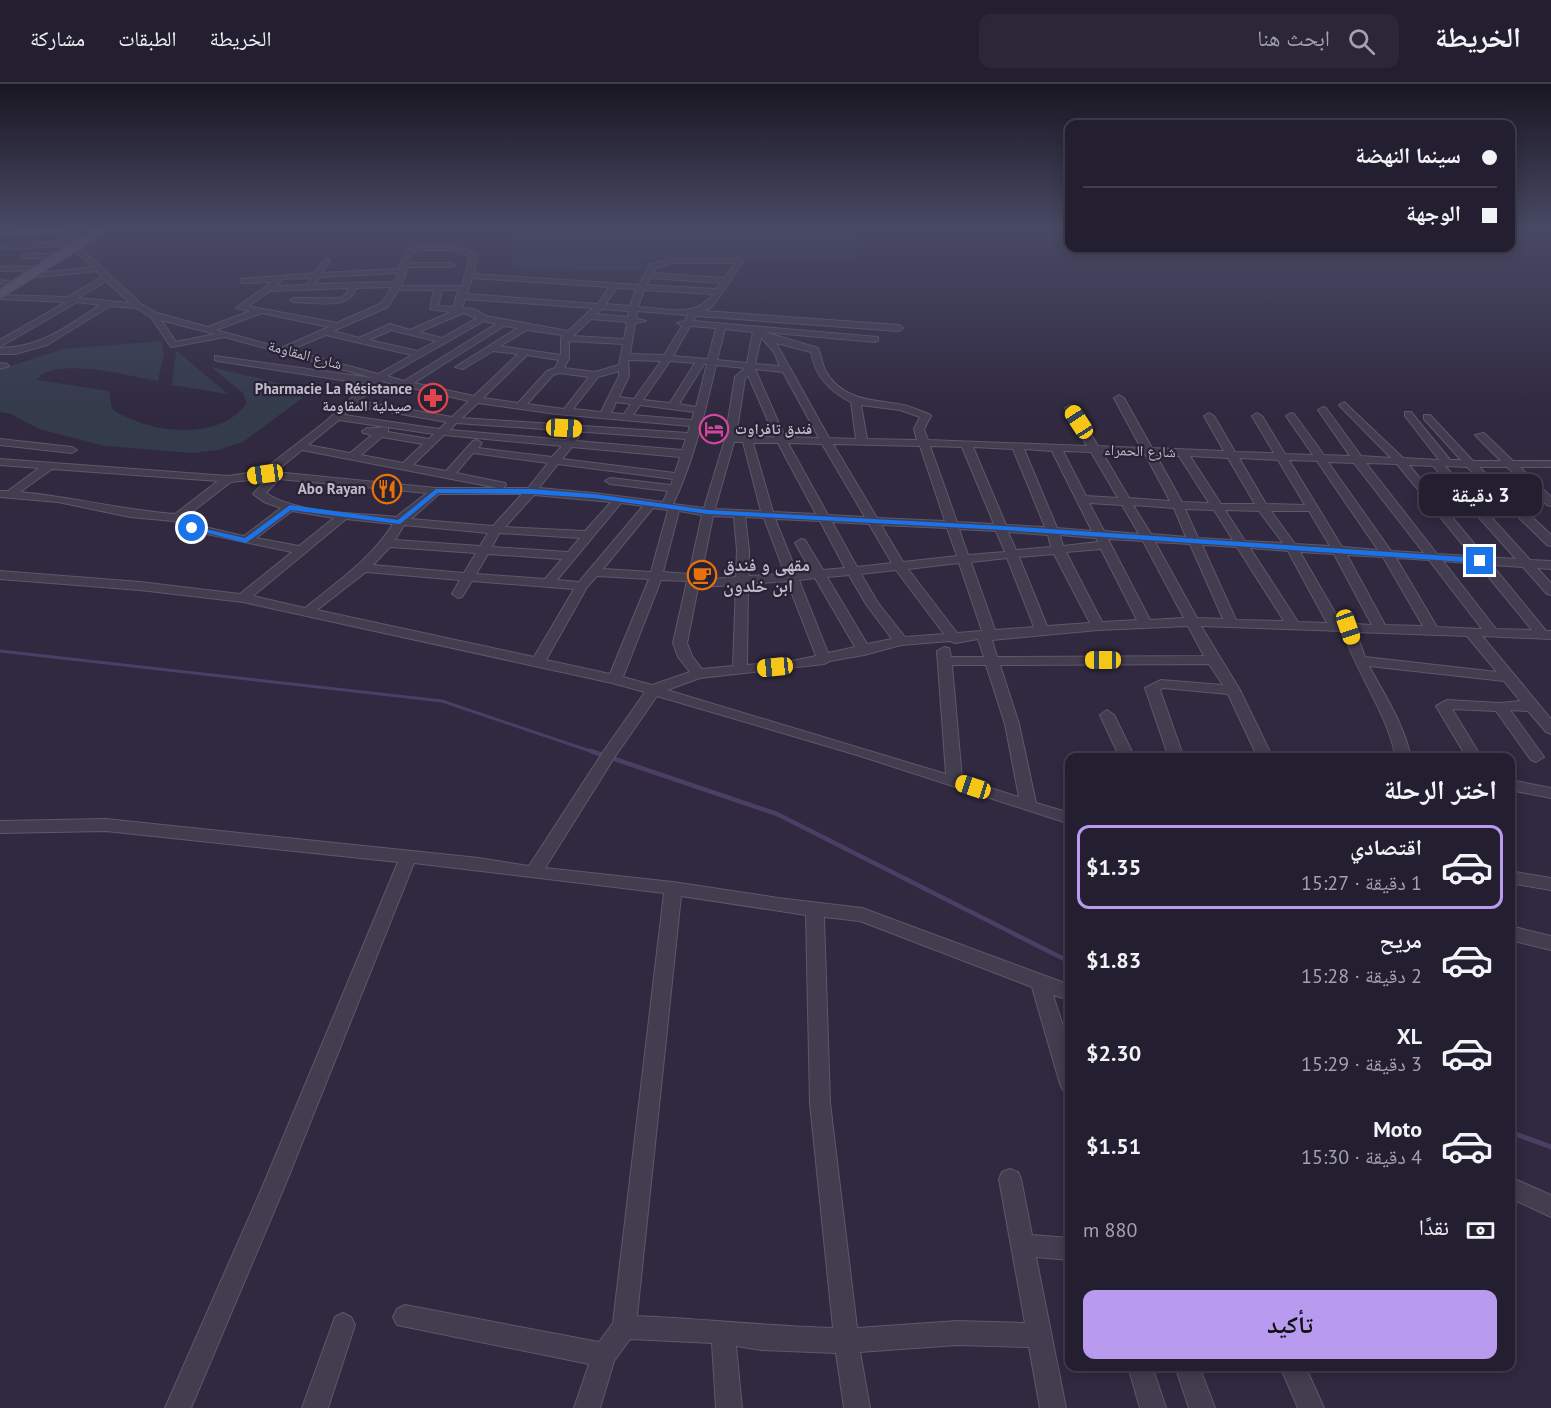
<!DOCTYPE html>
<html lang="ar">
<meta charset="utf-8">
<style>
:root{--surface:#241f30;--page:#2c2738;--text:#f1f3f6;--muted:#a3a2ab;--line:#413d4c;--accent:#b89aef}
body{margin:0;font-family:"PT Sans","Noto Naskh Arabic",sans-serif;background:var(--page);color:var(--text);direction:rtl;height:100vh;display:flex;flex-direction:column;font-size:22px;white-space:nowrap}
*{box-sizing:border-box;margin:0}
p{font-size:20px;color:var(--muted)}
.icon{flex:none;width:33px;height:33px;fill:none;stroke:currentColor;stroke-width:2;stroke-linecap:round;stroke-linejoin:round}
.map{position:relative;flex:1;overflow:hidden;direction:ltr}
.side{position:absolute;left:1065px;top:669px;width:450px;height:618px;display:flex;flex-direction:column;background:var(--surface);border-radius:12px;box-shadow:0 3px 15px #0003,0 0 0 2px var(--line);direction:rtl}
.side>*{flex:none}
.hud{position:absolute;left:1065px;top:36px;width:450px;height:132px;border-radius:12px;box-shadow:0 3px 15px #0003,0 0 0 2px var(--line);direction:rtl;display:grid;align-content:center;height:132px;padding:0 18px;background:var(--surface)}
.end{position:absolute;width:27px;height:27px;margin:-14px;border:8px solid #1a73e8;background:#fff;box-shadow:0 0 0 3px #fff}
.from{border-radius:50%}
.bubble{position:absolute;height:42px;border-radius:12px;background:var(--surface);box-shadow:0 3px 15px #0003,0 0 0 2px var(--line);font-size:20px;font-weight:700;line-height:42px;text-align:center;direction:rtl}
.car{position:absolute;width:18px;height:36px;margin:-18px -9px;border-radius:8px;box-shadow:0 0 4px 2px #0007;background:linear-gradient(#f5c518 24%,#345 0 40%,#f5c518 0 76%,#345 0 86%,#f5c518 0)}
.hud b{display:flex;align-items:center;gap:21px;height:57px;font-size:22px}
.hud b+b{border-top:2px solid var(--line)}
.hud i{width:15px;height:15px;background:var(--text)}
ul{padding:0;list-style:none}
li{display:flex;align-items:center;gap:18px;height:84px;margin:0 12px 9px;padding:0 6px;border:3px solid transparent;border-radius:12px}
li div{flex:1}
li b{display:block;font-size:22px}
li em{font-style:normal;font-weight:700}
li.active{border-color:var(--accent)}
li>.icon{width:54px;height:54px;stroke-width:1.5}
h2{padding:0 18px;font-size:27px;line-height:72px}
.pay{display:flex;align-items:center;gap:15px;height:66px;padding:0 18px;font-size:22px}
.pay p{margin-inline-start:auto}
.action{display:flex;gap:12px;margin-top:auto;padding:12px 18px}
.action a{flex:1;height:69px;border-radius:12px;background:var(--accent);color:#111;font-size:24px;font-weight:700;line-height:69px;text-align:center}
header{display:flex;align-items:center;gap:36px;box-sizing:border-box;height:84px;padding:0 30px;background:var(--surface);border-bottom:2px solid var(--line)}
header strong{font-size:28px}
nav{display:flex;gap:33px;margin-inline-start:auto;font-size:21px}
.search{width:420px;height:54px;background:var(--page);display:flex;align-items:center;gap:15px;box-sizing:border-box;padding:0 21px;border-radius:12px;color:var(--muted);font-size:22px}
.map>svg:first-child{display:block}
.green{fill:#343b4b}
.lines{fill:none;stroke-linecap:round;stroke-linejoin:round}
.stream-far2{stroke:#4b3f65;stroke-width:3}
.stream-far1{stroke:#4b3f65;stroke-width:4.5}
.stream{stroke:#4b3f65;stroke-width:5}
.street-casing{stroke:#5e586a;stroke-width:2}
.primary-casing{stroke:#4a4456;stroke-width:2}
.street{fill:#433d50;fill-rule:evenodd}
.primary{fill:#625b70;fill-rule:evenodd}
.route{fill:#1a73e8}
.labels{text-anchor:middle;stroke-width:4.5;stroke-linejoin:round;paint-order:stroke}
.far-street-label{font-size:15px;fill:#c0baca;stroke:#282235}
.far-poi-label{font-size:15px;font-weight:bold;fill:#c0baca;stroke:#282235;text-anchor:end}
.poi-label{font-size:18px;font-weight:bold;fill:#c0baca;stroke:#282235;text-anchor:start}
</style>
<header>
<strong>الخريطة</strong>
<div class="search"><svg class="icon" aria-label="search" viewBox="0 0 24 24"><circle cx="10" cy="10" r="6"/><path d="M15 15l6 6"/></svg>ابحث هنا</div>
<nav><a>الخريطة</a><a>الطبقات</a><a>مشاركة</a></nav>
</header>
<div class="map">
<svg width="1551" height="1324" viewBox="0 0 1551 1324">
<rect width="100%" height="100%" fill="#302940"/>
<path class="green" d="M520,144H861L856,175L679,173L643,177L644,186L513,185L510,146Z
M161,257L164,269L158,297C125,291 73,276 42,290L37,296L109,307L112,325C148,349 218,359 247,319L243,309L211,283L294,303L301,308V315L243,358L218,366L192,369L105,362L85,357L39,345L11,330L0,328V287L5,284L63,265Z
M176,268H178L228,310L172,301Z"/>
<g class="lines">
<path class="stream-far2" d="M0,567L442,617L596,669"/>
<path class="stream-far1" d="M591,667L777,730L1070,878"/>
<path class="stream" d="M1510,1048L1551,1063"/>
<g class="street-casing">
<path id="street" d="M59,144L141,220L157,229L208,243L250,227L236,224L272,198L244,199H241V195L314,189L326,174L330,176L322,189L399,185L406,166C428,159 457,158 477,170L474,190L639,201L650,180L672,175H740L744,177L712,223L704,227L899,241L903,244L899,247L696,232L693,237L878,253V257L875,258L764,248L818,264C821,271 822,279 825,286C840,315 871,316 898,320C909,321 919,327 929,330L931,332L924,345L928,356L1087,362L1065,324L1070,321L1075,324L1098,362L1141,364L1114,314L1119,311L1124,314L1152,364L1224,367L1204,332L1209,329L1214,332L1235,368L1274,369L1252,332L1257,329L1262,332L1285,370L1313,371L1286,332L1291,329L1294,330L1324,371L1350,372L1318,326L1323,323L1326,324L1361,372L1391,374L1341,323L1339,321L1344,318L1403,374L1439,376L1405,332V328H1411L1450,376H1461L1424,335V331H1430L1473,377H1501L1475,351L1484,349L1513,377H1551V383H1520L1551,413V422L1547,421L1507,383H1479L1551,451V462L1547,461L1467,383L1445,382L1530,476L1551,477V485L1537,484L1551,499V511L1547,510L1523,483L1492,481L1546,547H1551V555L1482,552L1551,635V650L1546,648L1528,627L1510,626L1544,673L1536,678L1531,676L1496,627L1452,625L1482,674H1467L1436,622L1447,616L1500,619L1520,617L1504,597L1369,582C1385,612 1404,640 1411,674H1396C1387,628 1357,591 1343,547L1201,542L1240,606L1273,674H1258L1228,610L1163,604L1160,606L1184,674H1169L1145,604L1161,596L1223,601L1209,580L1000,581L1019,640L1036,719L1070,729V740L857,671L657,612L614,674L545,784L673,798L778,814L862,824L1070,901V916L1053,911L1070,964V1009L1063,1006L1060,1000L1032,903L860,837L824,833L830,1019L857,1244L957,1237L1025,1239L999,1095L1002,1088L1010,1085L1018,1088L1021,1095L1032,1151L1070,1154V1176L1036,1173L1066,1324H1040L1029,1263L957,1261L860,1268L870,1324H844L836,1269L761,1266L736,1262L742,1324H716L712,1259L630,1255L614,1277L600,1324H574L589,1280L397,1241L393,1233L397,1225L405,1221L599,1258L613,1239L664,809L414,779L284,1104L191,1324H165L262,1104L398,778L106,747L0,749V737L106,735L479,774L529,782L603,668L645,608L612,599L243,518L140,506L0,495V487L140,498L240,510L292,468L188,446L174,437L130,433L58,418L0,413V407H8L39,384L0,381V375L228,392L262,387L325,338L367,300L218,277L215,276V272L373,294L225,253L171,263L151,233L136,224L110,222L47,261L15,270H0V264C40,264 68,242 100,221L77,218L0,263V256L66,218L0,215V211L67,213L102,193L97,187L27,194V190H30L93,183L70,162L0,165V161L66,158L55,148L0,153V149ZM423,166H452L470,173L462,202H401L408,183H451L455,181L451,179H409L412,169ZM672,179H735L724,194L653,189L656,184ZM398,189L395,198L315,200L320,193ZM312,194L307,201L276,202L283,195ZM472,194L609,203L598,220L467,210ZM650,194L721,199L716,205L646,201ZM106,197L130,219L78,214ZM392,203L382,219L337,239L248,222L270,207L348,204L346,210L341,214H294L290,216L294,218C314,218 349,227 356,204ZM617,204L636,205L630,222L605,220ZM398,206H434L430,225L451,228L410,246L390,240L359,254L333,247L388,223ZM442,206H460L456,212L454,223L438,222ZM644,206L713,210C695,235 665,224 638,223ZM465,215L593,224L568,247L486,232L474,225L462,224ZM602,225L629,227L628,233L596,230ZM637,227L688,231L685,237L677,239L682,242L664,271L630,270L635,239L646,237L636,234ZM262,229L329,243L281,264L216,246ZM463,229L477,234L442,254L419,248ZM591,235L627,238L624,255L573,252ZM161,236L215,250L176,258ZM484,237L496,240L404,297L387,292ZM504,242L518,244L455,283L463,285L493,267L518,270L474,312L414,299ZM690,242L716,244L708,275L673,272ZM725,245L753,248L747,279L717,276ZM391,246L436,257L418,267L369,256ZM527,246L563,251L561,254V271L500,262ZM326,251L412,271L378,290L290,266ZM761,253L774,268L780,282L755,280ZM569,257L623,260L619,281L595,288L564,284L569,274ZM776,259L811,268C815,292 829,307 851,318L856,355L829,354ZM527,271L559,276L555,284L547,287L518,319L483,314ZM628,276L661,277L634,315L619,313L629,292ZM670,277L695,279L670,319L643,316ZM704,280H707L696,323L679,320ZM716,281L745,284L735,293L725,355L704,424L673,420C694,377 705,327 716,281ZM755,285L783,288L819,354L785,353ZM619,287V292L601,328L573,325L598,293ZM559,289L589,293L564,325L527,320L553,291ZM748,291L775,353L736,352L745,294ZM381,297L469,317L452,333L359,317ZM616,318L631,320L624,330L611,329ZM478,319L557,330L690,342L688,349L462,334ZM640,321L694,328L692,336L633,331ZM861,321L900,326L920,333L914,345L917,356L867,355ZM354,322L447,338L439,345L344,331ZM339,336L434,350L429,355L388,348V344C381,342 375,345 367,344L362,347L363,349L372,351L350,369L308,361ZM456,339L686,355L682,366L576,357L579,353L574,350L566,356L450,346ZM444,351L562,362L552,373L478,364L482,359L477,356L473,357L446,387L413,381ZM382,353L423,360L403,379L361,371ZM734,358H743L761,427L715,425ZM753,359H778L816,430L773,428ZM788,359L822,360L865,433L828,431ZM833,360L920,362L945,437L877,434ZM930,362L962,363L994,440L957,438ZM572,363L680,373L675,389L562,375ZM973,363L1013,365L1045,443L1006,441ZM1024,365L1052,367L1092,447L1057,444ZM302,366L498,404H436L275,388ZM1063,367L1091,368L1118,414L1086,412ZM1102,368L1145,370L1170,417L1129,414ZM473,369L548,379L528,404H503L506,401L505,399L456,389ZM1156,371L1179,372L1209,419L1182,418ZM1190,372L1228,374L1255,420H1221ZM1239,374L1278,376L1305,421L1266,420ZM1289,376L1317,377L1378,466L1342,463ZM1328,378L1354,379L1424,469L1391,467ZM1366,379L1397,380L1472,472L1437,470ZM558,380L673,395L671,401L610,394L605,397L610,400L668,407L663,418L594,409L539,404ZM1409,381L1433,382L1516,475L1485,473ZM52,385L218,397L175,430C123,426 72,413 20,408ZM268,394L253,410L264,418L281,424L244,452L196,441L184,434L231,398ZM279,395L427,409L396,433C358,429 298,430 266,409ZM439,410H522L493,442L411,435ZM534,411L611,418L585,447L505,443ZM621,419L643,422L579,498L557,496ZM1089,419L1122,421L1139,450L1104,447ZM1133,421L1174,424L1186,453L1151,450ZM653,424L668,426L651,488L603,485ZM1185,425L1214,426L1233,456L1198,454ZM1225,426L1259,427L1283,459L1245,457ZM292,427L334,434L299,462L256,454ZM679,427L702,431L689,490L663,488ZM1271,427H1309L1330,462L1295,460ZM713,432L734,433L737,466L736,493L700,496ZM745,433L764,434L785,490L749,492V466ZM346,435L393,440C371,475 337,498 305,524L253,512ZM775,435L820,437L845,484L823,486L805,456L801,455L795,459L811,487L797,489ZM832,438L869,440L892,479L857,483ZM404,441L488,449L480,462L395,456ZM881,441L947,444L957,472L903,478ZM959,445L996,447L1005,468L968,471ZM1008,448L1048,451L1051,463L1016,466ZM499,449L580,454L568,468L492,463ZM1060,451L1096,454L1098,458L1063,462ZM1108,455L1143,457L1184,534L1150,536ZM1155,458L1190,460L1223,535L1197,534ZM1202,461L1237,463L1284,537L1236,536ZM390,463L476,469L464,489L373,481ZM1250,464L1288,467L1327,539L1298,538ZM1101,465L1137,536L1102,538L1066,468ZM1300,468L1334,470L1372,541L1341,539ZM488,470L562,475L545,495L476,490ZM1054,470L1090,539L1047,542L1019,473ZM1347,471L1383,473L1423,542L1385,541ZM1007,474L1034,543L995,546L971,478ZM1396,474L1429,476L1482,545L1437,543ZM1443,477L1478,480L1532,546L1496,545ZM959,479L982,547L957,549L908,485ZM896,486L944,550L905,553L878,519L861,490ZM366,488L460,496L452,510L458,514L462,513L472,497L574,505L534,573L317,526ZM849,491L866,520L892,555L867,560L827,493ZM597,492L649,495L610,590L546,576L587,503ZM815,494L855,563L828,569L799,496ZM661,496L687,497L673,559L678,573L690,588L652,601L623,593ZM787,497L816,572L792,577L747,581L748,500ZM736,501L733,582L702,585L692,572L687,559L698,503ZM1188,542L1204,572L997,573L992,556L1098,546ZM1356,548L1467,552L1497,588L1365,573ZM978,555L984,573H951L949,564L944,563L937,567L946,690L667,606L700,594L824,580L830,577L864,571L901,561L950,557L955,559ZM952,581H986L1005,640L1019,713L962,695ZM681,812L806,831L810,1019L833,1244C767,1242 703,1235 637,1232Z
M24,170H63L67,172L63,174H21Z
M42,182H45V186L0,187V183Z
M0,196L23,199L19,201L0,200Z
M0,279L7,280L9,282L0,285Z
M0,355L72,363L77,366L72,369L0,361Z
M1107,626L1114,631L1135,674H1120L1100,631Z
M1510,696L1551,704V714L1510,706Z
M1510,787L1551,794V806L1510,799Z
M1510,842L1551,852V866L1510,856Z
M1510,1093L1551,1111V1133L1510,1114Z
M343,1229L351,1233L355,1241L328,1324H302L335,1233Z
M1128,1282H1152L1166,1324H1140Z
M1175,1282H1199L1215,1324H1189Z
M1280,1282H1305L1324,1324H1298Z"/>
</g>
<g class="primary-casing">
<path id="primary" d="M94,144H107L80,165L0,215V205Z"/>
</g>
<use href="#street" class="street"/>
<use href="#primary" class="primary"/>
</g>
<linearGradient id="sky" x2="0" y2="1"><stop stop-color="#1a1723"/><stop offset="0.44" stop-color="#484964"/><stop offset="1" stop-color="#484964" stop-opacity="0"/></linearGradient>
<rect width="1551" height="330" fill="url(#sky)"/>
<path class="route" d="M436,405H531L594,410L708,426L1003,442L1480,474L1484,477L1480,479L1003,446L708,430L594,414L531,410L438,409L400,440L291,426L246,459L189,444L192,442L245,454L290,421L398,436Z"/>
<defs>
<g id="pharmacy-ring" transform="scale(1.5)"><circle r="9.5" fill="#282235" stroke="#e0444e" stroke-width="1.5"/><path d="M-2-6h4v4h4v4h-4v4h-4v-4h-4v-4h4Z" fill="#e0444e"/></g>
<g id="hotel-ring" transform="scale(1.5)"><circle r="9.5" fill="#282235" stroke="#d1479c" stroke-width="1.5"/><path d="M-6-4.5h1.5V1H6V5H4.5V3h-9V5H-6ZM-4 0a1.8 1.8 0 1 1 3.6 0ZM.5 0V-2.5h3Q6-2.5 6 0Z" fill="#d1479c"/></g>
<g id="restaurant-ring" transform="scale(1.5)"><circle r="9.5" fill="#282235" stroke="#e8710a" stroke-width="1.5"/><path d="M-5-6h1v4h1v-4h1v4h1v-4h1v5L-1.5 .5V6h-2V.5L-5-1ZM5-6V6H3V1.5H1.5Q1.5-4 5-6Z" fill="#e8710a"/></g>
<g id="cafe-ring" transform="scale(1.5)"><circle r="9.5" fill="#282235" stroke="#e8710a" stroke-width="1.5"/><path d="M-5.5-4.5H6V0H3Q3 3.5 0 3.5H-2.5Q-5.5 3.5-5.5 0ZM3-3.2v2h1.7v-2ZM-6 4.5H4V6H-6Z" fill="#e8710a"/></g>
</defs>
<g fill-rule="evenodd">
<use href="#pharmacy-ring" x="433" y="314"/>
<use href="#hotel-ring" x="714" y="345"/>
<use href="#restaurant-ring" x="387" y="405"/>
<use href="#cafe-ring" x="702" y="491"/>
</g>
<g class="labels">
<g class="far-street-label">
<text transform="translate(305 271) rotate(15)" y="5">شارع المقاومة</text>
<text transform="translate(1140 367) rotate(2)" y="5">شارع الحمراء</text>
</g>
<g class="far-poi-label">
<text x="412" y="310">Pharmacie La Résistance<tspan x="412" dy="17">صيدلية المقاومة</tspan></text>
<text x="735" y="350" text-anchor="start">فندق تافراوت</text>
<text x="366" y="410">Abo Rayan</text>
</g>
<g class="poi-label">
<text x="723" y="487">مقهى و فندق<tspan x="723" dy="21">ابن خلدون</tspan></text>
</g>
</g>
</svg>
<i class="end from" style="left:192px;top:444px"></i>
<i class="end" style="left:1480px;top:477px"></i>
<div class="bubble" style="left:1419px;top:390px;width:123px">3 دقيقة</div>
<i class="car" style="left:1079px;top:338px;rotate:327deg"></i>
<i class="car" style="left:564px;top:344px;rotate:93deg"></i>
<i class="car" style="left:265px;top:390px;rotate:262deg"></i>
<i class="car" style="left:1348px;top:543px;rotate:161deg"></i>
<i class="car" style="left:1103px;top:576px;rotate:270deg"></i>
<i class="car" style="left:775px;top:583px;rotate:264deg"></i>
<i class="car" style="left:973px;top:703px;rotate:288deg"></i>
<div class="hud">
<b><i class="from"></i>سينما النهضة</b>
<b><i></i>الوجهة</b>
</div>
<section class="side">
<h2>اختر الرحلة</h2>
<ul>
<li class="active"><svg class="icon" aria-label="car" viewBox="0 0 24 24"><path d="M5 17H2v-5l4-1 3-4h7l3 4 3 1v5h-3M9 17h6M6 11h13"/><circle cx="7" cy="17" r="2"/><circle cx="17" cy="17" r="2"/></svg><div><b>اقتصادي</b><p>1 دقيقة · 15:27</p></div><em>$1.35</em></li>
<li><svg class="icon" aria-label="car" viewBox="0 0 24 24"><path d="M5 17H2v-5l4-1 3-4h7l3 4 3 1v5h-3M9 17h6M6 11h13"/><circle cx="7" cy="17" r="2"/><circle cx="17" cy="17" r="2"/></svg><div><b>مريح</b><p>2 دقيقة · 15:28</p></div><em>$1.83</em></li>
<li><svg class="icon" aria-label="car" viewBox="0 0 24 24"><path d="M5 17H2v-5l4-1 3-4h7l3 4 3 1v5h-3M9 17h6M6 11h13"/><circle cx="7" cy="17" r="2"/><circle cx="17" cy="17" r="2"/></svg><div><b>XL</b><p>3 دقيقة · 15:29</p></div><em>$2.30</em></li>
<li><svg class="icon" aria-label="car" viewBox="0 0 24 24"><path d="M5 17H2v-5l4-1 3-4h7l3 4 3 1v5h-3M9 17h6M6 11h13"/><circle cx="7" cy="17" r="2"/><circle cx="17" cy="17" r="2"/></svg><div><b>Moto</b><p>4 دقيقة · 15:30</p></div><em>$1.51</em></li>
</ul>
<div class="pay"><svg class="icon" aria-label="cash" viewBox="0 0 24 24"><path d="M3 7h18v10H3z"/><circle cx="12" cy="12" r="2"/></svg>نقدًا<p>880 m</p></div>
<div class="action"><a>تأكيد</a></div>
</section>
</div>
